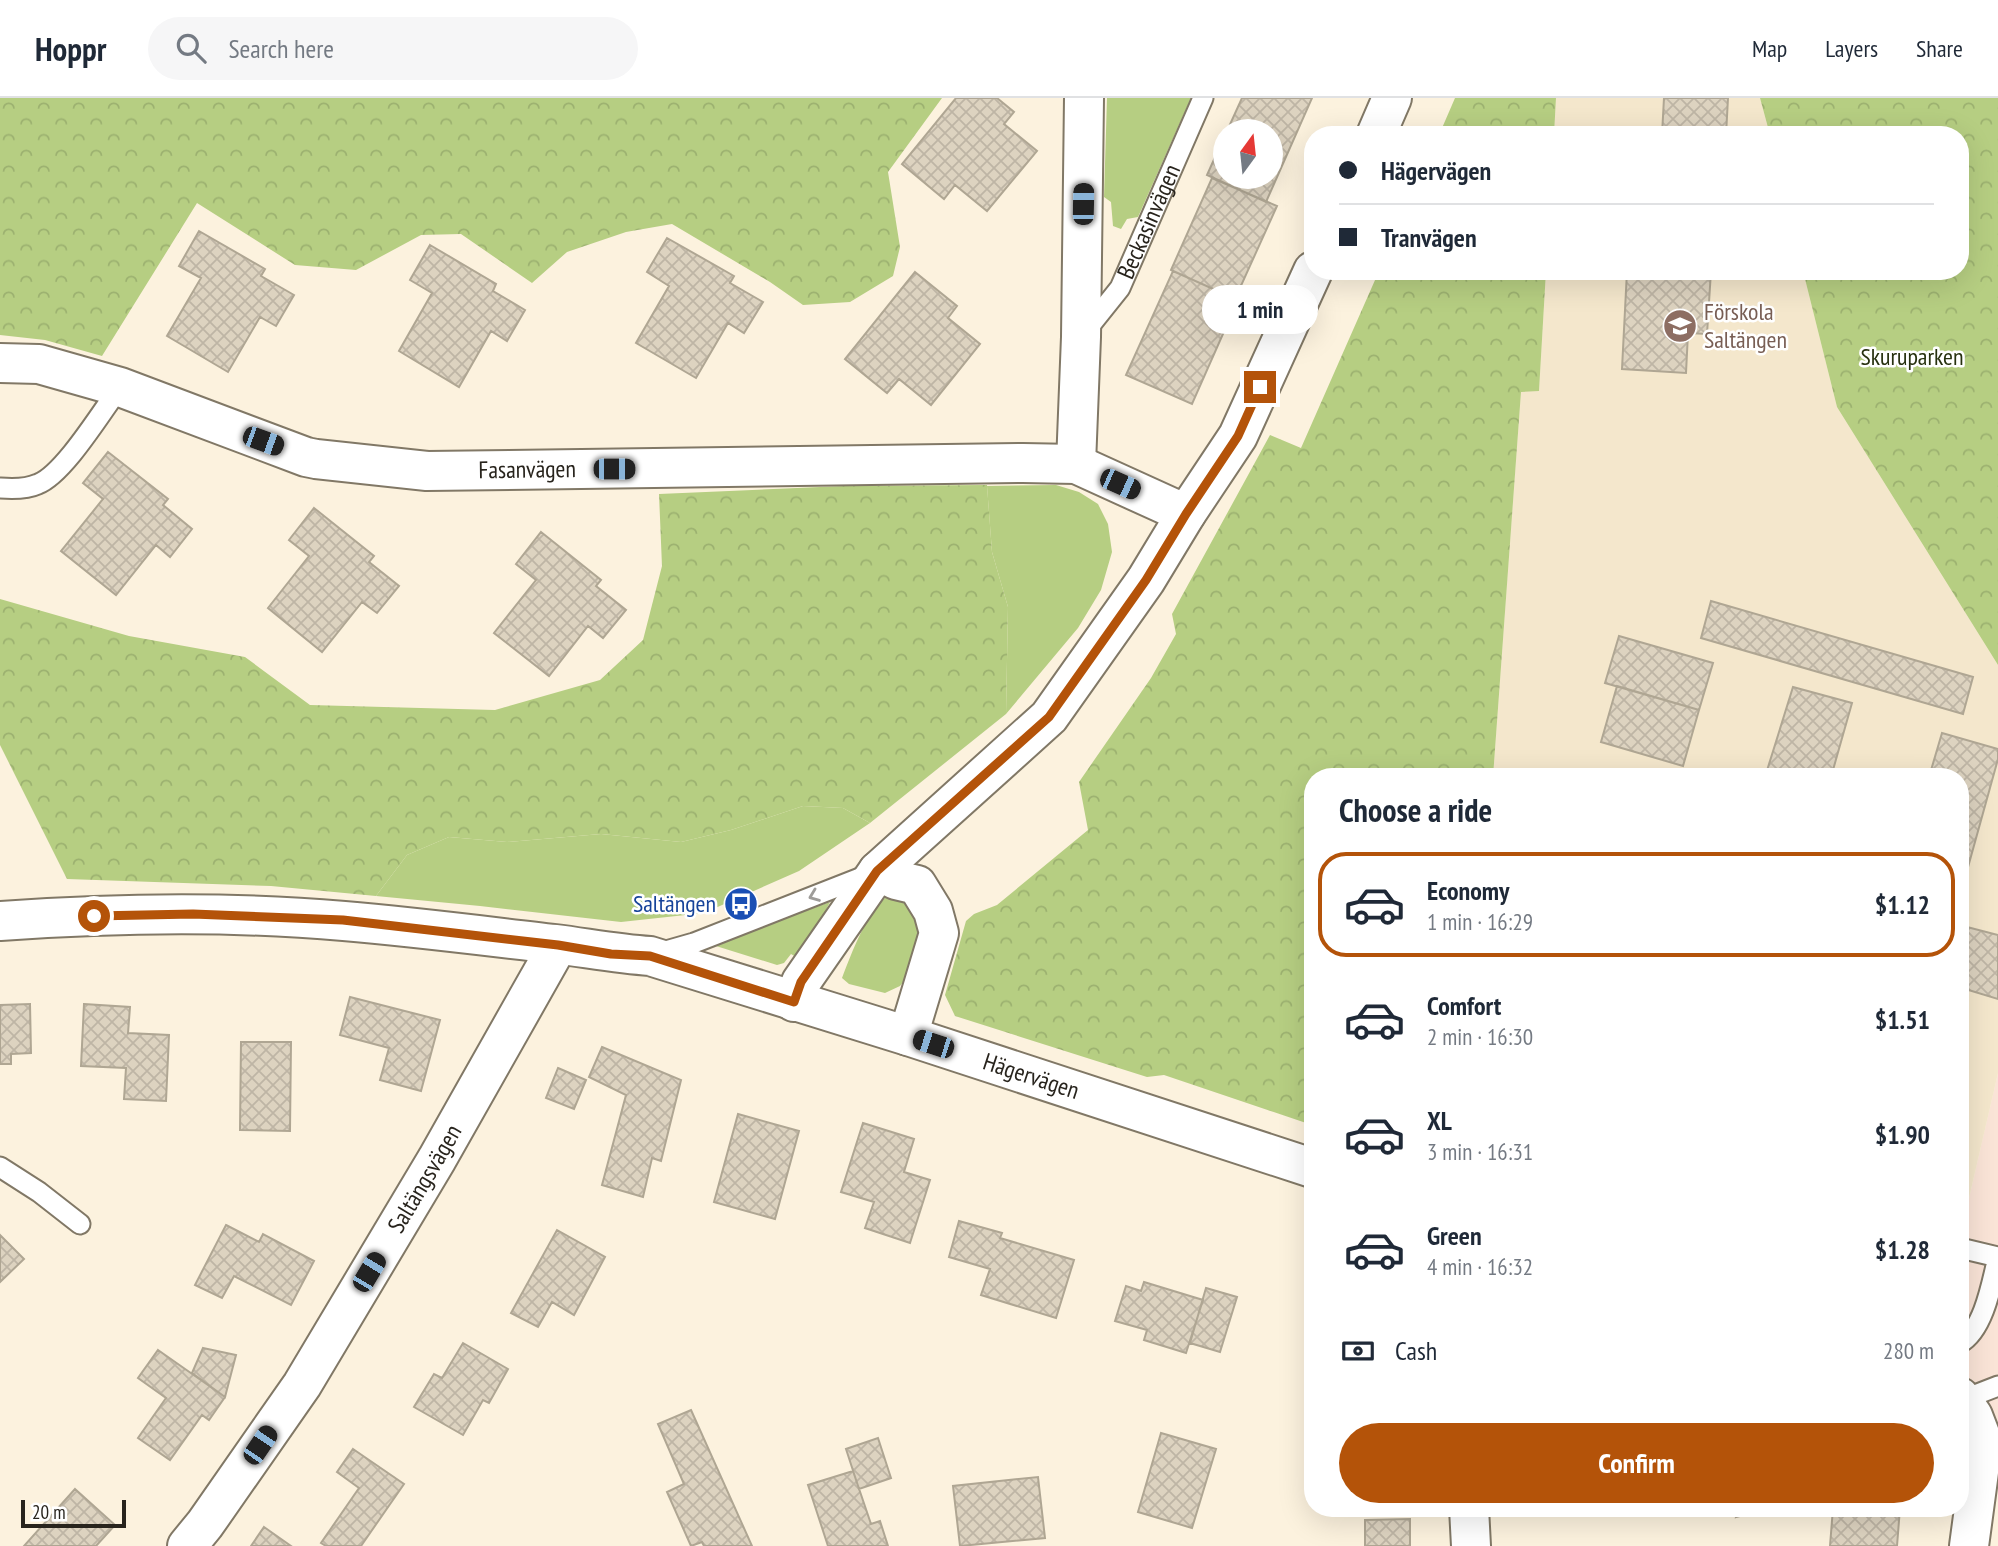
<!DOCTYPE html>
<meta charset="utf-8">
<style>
:root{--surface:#fff;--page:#f6f6f7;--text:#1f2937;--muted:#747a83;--line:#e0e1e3;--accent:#b45309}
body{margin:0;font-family:"PT Sans Narrow",sans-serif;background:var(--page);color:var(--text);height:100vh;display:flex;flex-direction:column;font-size:26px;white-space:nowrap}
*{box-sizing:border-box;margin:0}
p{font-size:23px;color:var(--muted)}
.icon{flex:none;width:38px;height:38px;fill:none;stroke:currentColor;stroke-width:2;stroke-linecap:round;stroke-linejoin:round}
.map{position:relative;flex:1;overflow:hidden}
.details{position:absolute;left:1304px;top:670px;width:665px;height:749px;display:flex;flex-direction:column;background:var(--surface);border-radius:28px;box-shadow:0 7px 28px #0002}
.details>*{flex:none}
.banner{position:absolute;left:1304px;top:28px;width:665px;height:154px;border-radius:28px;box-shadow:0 7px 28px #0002;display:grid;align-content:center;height:154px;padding:0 35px;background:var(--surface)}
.needle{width:46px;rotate:15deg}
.buttons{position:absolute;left:1213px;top:21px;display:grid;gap:14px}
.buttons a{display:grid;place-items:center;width:70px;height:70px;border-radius:50%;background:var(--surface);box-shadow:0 7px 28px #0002;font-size:35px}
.scale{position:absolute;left:21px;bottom:18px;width:105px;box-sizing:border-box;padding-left:7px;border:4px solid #28241d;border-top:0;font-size:19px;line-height:24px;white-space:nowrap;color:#28241d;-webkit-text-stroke:5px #fff;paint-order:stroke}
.end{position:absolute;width:32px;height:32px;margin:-16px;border:9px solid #b45309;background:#fff;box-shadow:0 0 0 4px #fff}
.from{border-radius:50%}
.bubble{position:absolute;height:49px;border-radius:24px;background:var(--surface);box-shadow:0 7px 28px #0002;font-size:23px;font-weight:600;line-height:49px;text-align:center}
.car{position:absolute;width:21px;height:42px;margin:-21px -10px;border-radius:9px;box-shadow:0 0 5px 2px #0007;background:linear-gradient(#222 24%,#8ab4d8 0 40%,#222 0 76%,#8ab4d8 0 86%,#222 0)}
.banner b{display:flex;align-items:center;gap:24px;height:66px;font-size:26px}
.banner b+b{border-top:2px solid var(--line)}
.banner i{width:18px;height:18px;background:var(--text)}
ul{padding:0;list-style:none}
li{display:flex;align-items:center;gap:21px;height:105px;margin:0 14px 10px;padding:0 21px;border:4px solid transparent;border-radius:28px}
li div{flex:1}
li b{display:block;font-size:26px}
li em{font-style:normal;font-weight:600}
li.selected{border-color:var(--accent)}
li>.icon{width:63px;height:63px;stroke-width:1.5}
h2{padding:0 35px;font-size:32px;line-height:84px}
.pay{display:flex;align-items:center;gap:18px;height:77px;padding:0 35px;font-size:26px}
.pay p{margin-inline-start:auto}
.cta{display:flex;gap:14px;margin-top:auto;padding:14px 35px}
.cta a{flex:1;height:80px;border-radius:42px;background:var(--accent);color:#fff;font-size:28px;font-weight:600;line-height:80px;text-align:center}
header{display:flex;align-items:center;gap:42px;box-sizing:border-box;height:98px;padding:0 35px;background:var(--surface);border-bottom:2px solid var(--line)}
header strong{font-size:33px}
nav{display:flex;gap:38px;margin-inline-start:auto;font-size:24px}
.search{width:490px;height:63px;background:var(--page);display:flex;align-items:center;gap:18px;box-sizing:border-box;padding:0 24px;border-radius:38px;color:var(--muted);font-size:26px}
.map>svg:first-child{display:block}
.industrial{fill:#fae4d7}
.built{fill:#f4e7cc}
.green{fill:#b6ce82}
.forest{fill:url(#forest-crowns)}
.building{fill:url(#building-cross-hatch);stroke:#afa693;stroke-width:2}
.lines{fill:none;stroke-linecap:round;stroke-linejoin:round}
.lane-casing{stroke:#817866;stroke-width:23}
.street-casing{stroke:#817866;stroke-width:42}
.lane{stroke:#fff;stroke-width:19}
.street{stroke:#fff;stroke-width:38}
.oneway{stroke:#9e9c99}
.route{stroke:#b45309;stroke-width:9}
.labels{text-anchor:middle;stroke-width:5;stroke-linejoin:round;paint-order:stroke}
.street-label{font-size:24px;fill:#28241d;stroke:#fff}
.education-label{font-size:24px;fill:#785e54;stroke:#fff;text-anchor:start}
.park-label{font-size:24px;fill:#27310f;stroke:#fff}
.transit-label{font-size:24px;fill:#164399;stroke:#fff;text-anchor:end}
</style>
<header>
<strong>Hoppr</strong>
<div class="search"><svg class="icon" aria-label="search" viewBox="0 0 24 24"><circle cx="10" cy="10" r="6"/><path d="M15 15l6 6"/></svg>Search here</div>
<nav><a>Map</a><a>Layers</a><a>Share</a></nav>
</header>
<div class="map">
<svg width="1998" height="1448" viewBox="0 0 1998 1448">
<defs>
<pattern id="forest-crowns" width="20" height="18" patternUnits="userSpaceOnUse" patternTransform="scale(1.75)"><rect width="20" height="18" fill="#b6ce82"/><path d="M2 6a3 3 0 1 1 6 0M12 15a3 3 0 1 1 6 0" fill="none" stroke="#9cb170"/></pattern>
<pattern id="building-cross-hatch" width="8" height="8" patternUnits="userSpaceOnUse" patternTransform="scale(1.75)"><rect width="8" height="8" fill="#ddd3c0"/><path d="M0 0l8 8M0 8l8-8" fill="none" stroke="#beb5a5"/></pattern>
</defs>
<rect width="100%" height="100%" fill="#fcf2de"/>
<path class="industrial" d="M1998,975V1334L1960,1266V1139Z"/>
<path class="built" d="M1556,0H1760L1770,37H1554Z
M1546,173H1803L1837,309L1998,567V975L1960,1139V679H1493L1521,293H1539Z"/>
<path class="green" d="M1107,0H1191L1138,119L1127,121L1121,131L1113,128L1111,104L1104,99Z
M1056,387L1079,394L1098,406L1108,426L1112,454L1101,492L1078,530L1006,616L1008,509L992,454L987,388Z
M803,708L843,710L870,725L799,773L704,815L621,824L480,808L376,798L407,757L449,739L507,744L601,736L681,744L731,732Z
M887,798L907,799L921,829L908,878L900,888L885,895L849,886L842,880C853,852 865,818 887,798Z
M830,804L801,862L791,856L784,865L777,867L716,848L760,829Z"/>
<path class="forest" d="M0,0H942L888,74L900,149L893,178L850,204L803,207L770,184L672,126L626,134L567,154L532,185L461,136L421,137L356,172L295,167L197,105L102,258L45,242L0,237Z
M1455,0H1556L1554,37H1439Z
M1760,0H1998V567L1837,309L1803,173H1960V37H1770Z
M1379,173H1546L1539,293L1521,294L1493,679H1312V1027L1164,977L1147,979L955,918L945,897L966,823L974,816L997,807L1088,732L1079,684L1151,580L1176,536L1172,516L1270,337L1301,350Z
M987,387L992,454L1008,509L1006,616L870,725L843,710L803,708L731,732L681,744L601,736L507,744L449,739L407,757L376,798L271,788L67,781L0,647V501L129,538L245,559L310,607L495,612L600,582L643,542L662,468L659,396L843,388Z"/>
<path class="building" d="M956,0H997L1014,14L1004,26L1037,53L987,113L955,87L944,101L902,66Z
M1242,0H1312L1266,104L1207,77L1225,37V79H1270V33H1227Z
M1664,0H1728L1726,37H1662Z
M1212,80L1277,108L1235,201L1171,172Z
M199,133L265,171L261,178L294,197L276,228L260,219L228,274L167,238L201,180L179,168Z
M667,140L734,178L730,185L763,204L744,235L728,225L696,280L636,245L669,188L647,174Z
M430,147L496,186L493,193L525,212L507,243L491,233L459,289L399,253L432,195L410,182Z
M1173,173L1238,202L1192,306L1126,277Z
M1627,173H1711L1707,236L1688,235L1686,275L1622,271Z
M915,174L957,208L948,220L980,246L931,307L899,281L887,295L845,261Z
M108,354L168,401L163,407L192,431L170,459L156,447L116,497L61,453L103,401L83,385Z
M314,410L374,458L369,464L399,488L377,515L362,504L322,554L268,510L309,458L289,442Z
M541,434L601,482L596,488L626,512L603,540L588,528L549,578L494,535L536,482L516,466Z
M1711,503L1973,579L1963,616L1701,540Z
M1619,538L1713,565L1699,612L1605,585Z
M1617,588L1699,612L1683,668L1601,644Z
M1793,589L1852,605L1831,679H1765Z
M1942,635L1998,651V661L1960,798V679H1929Z
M1967,829L1998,837V901L1962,890L1966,874L1960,872V853Z
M1960,872L1966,874L1960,897Z
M350,899L440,922L421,993L380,982L389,950L340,937Z
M30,906L31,955L11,956V966H0V907Z
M84,906L130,909L128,935L169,937L166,1003L124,1001L126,970L81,968Z
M241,944H291L290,1033L240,1032Z
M602,949L681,982L661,1063L652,1060L643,1099L602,1087L626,997L589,979Z
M558,970L586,982L574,1011L546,1000Z
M738,1016L799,1033L775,1121L714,1104Z
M863,1025L914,1041L904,1074L930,1082L910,1145L865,1130L874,1104L841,1094Z
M959,1123L1002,1135L1000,1140L1074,1162L1056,1220L981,1197L990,1171L949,1159Z
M226,1127L259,1144L263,1136L314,1163L291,1207L234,1178L222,1200L195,1187Z
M557,1132L605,1159L574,1217L552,1204L538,1229L511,1215Z
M0,1137L24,1161L0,1184Z
M1144,1184L1203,1202L1186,1255L1144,1242L1147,1232L1115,1223L1126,1188L1141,1193Z
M1206,1190L1237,1199L1220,1254L1190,1245Z
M463,1245L508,1271L489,1305L483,1302L463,1337L414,1309L434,1276L442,1280Z
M203,1250L236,1257L225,1299L192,1275Z
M158,1252L225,1299L209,1322L202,1317L170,1362L138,1340L166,1300L138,1280Z
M691,1312L752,1448H704L702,1444L691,1448L667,1394L684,1386L658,1326Z
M1161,1335L1216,1351L1192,1430L1138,1414Z
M878,1340L891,1380L859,1391L846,1351Z
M353,1351L404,1386L361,1448H326L321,1445L359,1390L337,1374Z
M853,1373L871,1426L880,1423L888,1448H828L808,1387Z
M1038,1379L1045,1440L960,1448L953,1388Z
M75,1391L115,1427L96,1448H24Z
M1738,1410H1769L1736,1419Z
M1833,1410H1900L1897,1448H1830Z
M1410,1421V1448H1365V1422Z
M264,1429L291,1448H251Z"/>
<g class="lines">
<g class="lane-casing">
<g id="lane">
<path id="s1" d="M1084,235L1120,190L1203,0"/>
<path d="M0,390C12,391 27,391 38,386C64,376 102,313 120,289"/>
<path d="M659,855L694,845L870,776"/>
<path d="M0,1069L39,1094L80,1126"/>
<path d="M1960,1150L1998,1159C1992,1184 1984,1232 1960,1245"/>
<path d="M1962,1302L1998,1288"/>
</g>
</g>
<g class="street-casing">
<g id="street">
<path d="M1376,37L1392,0"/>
<path id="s2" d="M0,265L39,266L120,289L306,359L316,361L427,373L1023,365L1076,366L1186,416"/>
<path d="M1076,366L1081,239L1084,0"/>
<path d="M878,773L896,782L917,787L933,813L939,835L908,938"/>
<path id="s3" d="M0,823C114,815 230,813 344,823C415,829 485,838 555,846C587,850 618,856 650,858L908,938L1312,1070"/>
<path d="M794,904L801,884L878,773L1049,619L1146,482L1186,416L1238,338L1313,173"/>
<path d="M1960,1299L1973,1318L1983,1344L1969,1448"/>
<path d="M1469,1410L1471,1448"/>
<path id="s4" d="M187,1448L205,1426L302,1287L437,1061L558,847"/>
</g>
</g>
<use href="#lane" class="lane"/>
<use href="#street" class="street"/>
</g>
<defs><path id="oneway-chevron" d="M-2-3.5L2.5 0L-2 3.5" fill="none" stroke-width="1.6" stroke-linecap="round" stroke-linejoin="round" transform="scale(1.75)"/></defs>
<use class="oneway" href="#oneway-chevron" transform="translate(814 798) rotate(159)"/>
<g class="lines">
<path class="route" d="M94,818L193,816L343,822L558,847L611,856L650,858L794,904L801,884L877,773L1049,619L1146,482L1186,416L1238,338L1260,289"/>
</g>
<defs>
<g id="school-disc" transform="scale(1.75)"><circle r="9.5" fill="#8d6e63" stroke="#fff"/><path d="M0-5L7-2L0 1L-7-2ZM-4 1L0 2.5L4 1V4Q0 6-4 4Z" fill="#fff"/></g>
<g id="bus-disc" transform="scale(1.75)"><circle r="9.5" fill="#1a4fb4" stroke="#fff"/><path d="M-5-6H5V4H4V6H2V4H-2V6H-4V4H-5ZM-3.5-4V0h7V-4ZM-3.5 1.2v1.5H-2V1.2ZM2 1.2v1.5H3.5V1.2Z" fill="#fff"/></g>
</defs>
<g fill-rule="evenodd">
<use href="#school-disc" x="1680" y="228"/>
<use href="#bus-disc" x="741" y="806"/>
</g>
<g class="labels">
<g class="street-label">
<text dy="8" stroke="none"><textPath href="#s1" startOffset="130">Beckasinvägen</textPath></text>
<text dy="8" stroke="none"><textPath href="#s2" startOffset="544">Fasanvägen</textPath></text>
<text dy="8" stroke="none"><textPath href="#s3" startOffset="1052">Hägervägen</textPath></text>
<text dy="8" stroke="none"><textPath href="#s4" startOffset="438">Saltängsvägen</textPath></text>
</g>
<g class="education-label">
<text x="1704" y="222">Förskola<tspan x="1704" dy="28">Saltängen</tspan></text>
</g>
<g class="park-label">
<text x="1912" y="267">Skuruparken</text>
</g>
<g class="transit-label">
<text x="716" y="814">Saltängen</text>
</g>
</g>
</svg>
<div class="buttons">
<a><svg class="needle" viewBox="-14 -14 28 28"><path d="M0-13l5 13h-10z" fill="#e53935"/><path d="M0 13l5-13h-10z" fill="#747a83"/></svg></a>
</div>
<div class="scale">20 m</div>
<i class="end from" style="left:94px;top:818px"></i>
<i class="end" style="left:1260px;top:289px"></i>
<div class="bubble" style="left:1202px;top:187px;width:116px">1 min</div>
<i class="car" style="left:1083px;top:106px;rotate:1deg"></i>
<i class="car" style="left:263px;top:343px;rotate:110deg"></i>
<i class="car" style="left:614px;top:371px;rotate:90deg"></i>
<i class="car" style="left:1120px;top:386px;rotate:114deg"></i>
<i class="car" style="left:933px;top:946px;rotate:288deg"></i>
<i class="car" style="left:369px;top:1174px;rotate:31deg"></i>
<i class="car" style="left:260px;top:1347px;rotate:34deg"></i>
<div class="banner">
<b><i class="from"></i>Hägervägen</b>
<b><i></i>Tranvägen</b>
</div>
<section class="details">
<h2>Choose a ride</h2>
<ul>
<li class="selected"><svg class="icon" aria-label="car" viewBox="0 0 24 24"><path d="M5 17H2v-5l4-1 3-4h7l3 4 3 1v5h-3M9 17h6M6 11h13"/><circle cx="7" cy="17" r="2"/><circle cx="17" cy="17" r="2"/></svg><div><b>Economy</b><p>1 min · 16:29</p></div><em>$1.12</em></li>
<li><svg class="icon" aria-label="car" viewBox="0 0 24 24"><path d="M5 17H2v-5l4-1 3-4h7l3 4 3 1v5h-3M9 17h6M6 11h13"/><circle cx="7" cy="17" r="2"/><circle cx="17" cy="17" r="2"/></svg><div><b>Comfort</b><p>2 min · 16:30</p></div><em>$1.51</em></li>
<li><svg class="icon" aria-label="car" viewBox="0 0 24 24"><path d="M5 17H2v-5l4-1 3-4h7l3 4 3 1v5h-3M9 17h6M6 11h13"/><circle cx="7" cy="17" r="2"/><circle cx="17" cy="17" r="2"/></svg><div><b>XL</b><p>3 min · 16:31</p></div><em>$1.90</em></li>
<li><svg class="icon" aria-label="car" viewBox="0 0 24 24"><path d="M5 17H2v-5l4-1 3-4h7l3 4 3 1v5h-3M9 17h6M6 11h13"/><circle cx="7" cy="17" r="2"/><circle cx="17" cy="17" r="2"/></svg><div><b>Green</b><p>4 min · 16:32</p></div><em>$1.28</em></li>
</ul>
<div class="pay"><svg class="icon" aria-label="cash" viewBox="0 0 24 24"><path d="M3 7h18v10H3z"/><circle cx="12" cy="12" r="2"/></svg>Cash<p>280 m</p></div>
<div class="cta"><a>Confirm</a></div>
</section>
</div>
